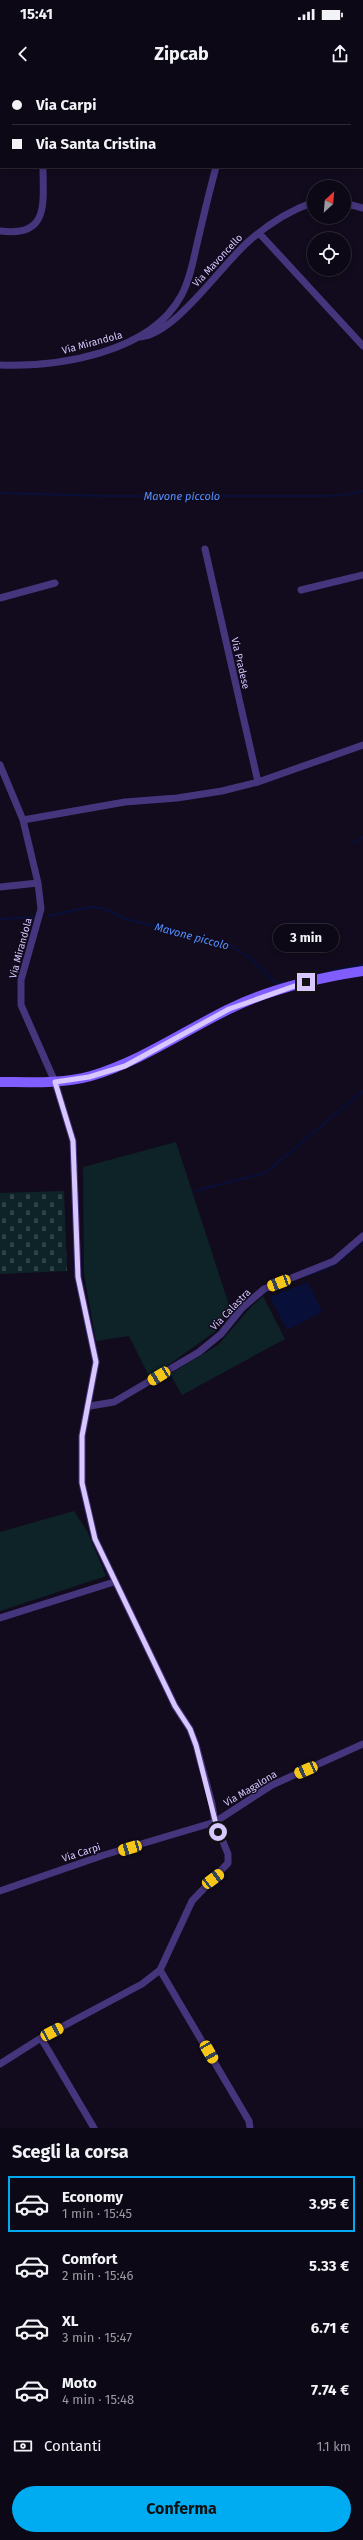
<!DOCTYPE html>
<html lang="it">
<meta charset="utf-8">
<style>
:root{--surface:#0d0816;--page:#1b1623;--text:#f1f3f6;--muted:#9a9aa1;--line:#2d2935;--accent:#00acf1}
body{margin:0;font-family:"Fira Sans",sans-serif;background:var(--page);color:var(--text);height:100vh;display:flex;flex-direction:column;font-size:15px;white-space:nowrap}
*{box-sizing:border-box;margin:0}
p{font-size:13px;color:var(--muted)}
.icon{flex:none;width:22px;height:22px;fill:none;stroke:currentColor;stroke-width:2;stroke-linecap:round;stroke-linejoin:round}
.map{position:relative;height:2048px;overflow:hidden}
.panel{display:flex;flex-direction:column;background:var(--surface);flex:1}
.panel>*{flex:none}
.guide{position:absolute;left:0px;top:0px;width:363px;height:88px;box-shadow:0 2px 6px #0003,0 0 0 1px var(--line);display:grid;align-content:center;height:88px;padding:0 12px;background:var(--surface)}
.needle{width:26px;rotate:26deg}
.controls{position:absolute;left:307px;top:100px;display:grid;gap:8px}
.controls a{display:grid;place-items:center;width:44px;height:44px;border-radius:50%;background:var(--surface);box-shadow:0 2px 6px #0003,0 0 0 1px var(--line);font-size:20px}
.end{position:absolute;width:18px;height:18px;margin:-9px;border:5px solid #d8c6ff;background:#111;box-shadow:0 0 0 2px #111}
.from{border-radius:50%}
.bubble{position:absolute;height:28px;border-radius:14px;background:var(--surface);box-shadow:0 2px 6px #0003,0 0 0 1px var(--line);font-size:13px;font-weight:700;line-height:28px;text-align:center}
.car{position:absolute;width:12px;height:24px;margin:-12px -6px;border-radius:5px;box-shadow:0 0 3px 1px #0007;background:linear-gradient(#f5c518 24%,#345 0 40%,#f5c518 0 76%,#345 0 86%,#f5c518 0)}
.guide b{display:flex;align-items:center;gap:14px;height:38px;font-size:15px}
.guide b+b{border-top:1px solid var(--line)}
.guide i{width:10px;height:10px;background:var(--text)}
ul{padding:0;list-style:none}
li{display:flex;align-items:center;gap:12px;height:56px;margin:0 8px 6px;padding:0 4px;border:2px solid transparent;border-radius:0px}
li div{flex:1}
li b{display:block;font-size:15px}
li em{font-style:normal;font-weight:700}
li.current{border-color:var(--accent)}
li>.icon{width:36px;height:36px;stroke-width:1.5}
h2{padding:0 12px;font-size:18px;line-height:48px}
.pay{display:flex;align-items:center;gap:10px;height:44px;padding:0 12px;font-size:15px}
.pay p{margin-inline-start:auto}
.primary-button{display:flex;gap:8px;margin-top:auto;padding:8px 12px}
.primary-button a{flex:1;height:46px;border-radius:24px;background:var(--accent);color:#111;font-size:16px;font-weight:700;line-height:46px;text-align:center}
.status{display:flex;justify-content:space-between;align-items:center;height:28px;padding:0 20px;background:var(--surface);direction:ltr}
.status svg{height:11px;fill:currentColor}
header{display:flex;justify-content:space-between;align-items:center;height:52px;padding:0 12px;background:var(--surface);font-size:18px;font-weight:700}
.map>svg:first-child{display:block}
.grass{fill:#0e2327}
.cemetery{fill:url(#cemetery-stones)}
.water{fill:#081039}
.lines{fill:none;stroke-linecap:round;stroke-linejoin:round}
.stream{stroke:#081039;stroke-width:2}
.street{stroke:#45357d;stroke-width:7}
.secondary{stroke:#805dff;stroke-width:10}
.route{stroke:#d8c6ff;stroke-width:5}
.labels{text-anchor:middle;stroke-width:3;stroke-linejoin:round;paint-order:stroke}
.street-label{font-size:10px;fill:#d8c6ff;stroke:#110b1d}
.water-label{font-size:11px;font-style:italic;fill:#5490ff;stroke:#110b1d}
</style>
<div class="status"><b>15:41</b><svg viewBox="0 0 49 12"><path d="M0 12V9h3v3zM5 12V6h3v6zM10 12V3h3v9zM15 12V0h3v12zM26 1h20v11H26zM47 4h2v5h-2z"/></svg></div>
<header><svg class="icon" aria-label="back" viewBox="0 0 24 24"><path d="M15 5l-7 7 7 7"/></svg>Zipcab<svg class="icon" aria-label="share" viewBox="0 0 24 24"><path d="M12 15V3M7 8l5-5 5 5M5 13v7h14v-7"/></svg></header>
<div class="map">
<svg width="363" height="2048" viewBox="0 0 363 2048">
<defs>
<pattern id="cemetery-stones" width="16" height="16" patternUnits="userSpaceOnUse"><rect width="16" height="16" fill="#0e2327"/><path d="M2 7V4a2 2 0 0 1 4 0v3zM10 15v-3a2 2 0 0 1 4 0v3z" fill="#304147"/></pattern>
</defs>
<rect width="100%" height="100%" fill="#110b1d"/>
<path class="grass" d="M176,1062L230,1228L216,1251L150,1298L129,1256L96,1261L84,1194L83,1087Z
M263,1216L285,1259L182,1315L170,1294L218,1265L250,1228Z
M74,1431L87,1451L106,1496L0,1531V1452Z"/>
<path class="cemetery" d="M64,1111L67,1191L0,1194V1113Z"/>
<path class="water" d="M308,1202L322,1232L287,1250L270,1217Z"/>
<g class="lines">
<path class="stream" d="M0,413L103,416H326L345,415L363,411
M351,764L363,757
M48,836L89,827L102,828L126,839L230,865L250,878L275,902L282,904
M0,839L35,837
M331,891L363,885
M195,1111L265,1093L363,1011
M308,1195L333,1186L363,1161"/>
<path class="street" d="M79,1L80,0
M236,1V0
M344,123L363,128
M0,151C50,158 43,122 43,87
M259,153L363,266
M140,257C175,255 222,184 249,161C267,145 291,130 314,122
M0,285C59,287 150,273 181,216C190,200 193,181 197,164C203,138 209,113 216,87
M205,469L258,702
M301,510L363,495
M0,518L55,503
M0,685L23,740L38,803L41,829L21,900V925L55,1002L73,1061L78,1197L96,1282L82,1356V1403L95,1459L175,1626L190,1649L196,1665L212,1724L215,1742L228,1774V1783L192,1821L160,1890L142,1904L41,1958L0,1984
M23,740L125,722L177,718L222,711L258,702L363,665
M0,807L38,803
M90,1326L114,1322L199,1272L221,1254L242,1228L264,1209L334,1181L363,1156
M0,1538L114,1502
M0,1811L104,1775L215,1742L272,1705L363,1664
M160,1890L249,2041L250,2048
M41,1958L94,2048"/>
<path class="secondary" d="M0,1002C30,1002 62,1004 91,996C139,982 181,953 227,930C269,909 317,898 363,891"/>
</g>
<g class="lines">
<path class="route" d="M218,1752L196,1665L190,1649L175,1626L95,1459L82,1403V1356L96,1282L78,1197L73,1061L55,1002L89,997L125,986L229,929L306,902"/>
</g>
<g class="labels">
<g class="street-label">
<text transform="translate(217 180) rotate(-47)" y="4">Via Mavoncello</text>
<text transform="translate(92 262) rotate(-15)" y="4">Via Mirandola</text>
<text transform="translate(241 583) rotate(77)" y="4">Via Pradese</text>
<text transform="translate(20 868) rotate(-75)" y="4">Via Mirandola</text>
<text transform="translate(230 1229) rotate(-46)" y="4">Via Calastra</text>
<text transform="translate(250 1708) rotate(-31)" y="4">Via Magalona</text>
<text transform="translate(81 1772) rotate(-18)" y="4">Via Carpi</text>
</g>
<g class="water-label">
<text x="182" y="420">Mavone piccolo</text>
<text transform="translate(192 856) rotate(15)" y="4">Mavone piccolo</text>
</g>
</g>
</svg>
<div class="controls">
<a><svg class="needle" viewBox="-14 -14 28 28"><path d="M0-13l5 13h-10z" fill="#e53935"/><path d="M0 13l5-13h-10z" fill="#9a9aa1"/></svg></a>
<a><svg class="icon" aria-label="locate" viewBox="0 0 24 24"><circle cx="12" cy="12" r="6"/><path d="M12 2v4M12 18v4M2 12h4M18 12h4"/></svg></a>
</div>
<i class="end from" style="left:218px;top:1752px"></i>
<i class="end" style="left:306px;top:902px"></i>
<div class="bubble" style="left:273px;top:844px;width:66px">3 min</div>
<i class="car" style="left:279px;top:1203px;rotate:249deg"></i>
<i class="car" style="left:159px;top:1296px;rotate:239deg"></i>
<i class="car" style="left:306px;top:1690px;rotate:246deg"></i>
<i class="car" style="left:130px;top:1768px;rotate:254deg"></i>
<i class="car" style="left:213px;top:1799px;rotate:53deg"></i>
<i class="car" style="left:52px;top:1952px;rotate:62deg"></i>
<i class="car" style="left:209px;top:1972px;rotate:150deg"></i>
<div class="guide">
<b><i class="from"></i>Via Carpi</b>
<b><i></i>Via Santa Cristina</b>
</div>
</div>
<section class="panel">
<h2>Scegli la corsa</h2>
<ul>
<li class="current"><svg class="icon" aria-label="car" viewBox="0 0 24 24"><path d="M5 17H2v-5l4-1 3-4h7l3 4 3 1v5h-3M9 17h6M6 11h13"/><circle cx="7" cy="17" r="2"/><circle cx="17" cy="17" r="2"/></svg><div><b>Economy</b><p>1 min · 15:45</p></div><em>3.95 €</em></li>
<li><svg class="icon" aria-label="car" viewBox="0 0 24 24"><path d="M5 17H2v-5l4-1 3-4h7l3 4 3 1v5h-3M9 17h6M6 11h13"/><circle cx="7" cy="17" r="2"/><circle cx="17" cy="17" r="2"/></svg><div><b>Comfort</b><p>2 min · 15:46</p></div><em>5.33 €</em></li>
<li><svg class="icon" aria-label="car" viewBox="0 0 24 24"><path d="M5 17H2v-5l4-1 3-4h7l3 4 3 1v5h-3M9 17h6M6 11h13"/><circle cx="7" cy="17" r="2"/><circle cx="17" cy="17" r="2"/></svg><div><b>XL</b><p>3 min · 15:47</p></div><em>6.71 €</em></li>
<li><svg class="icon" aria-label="car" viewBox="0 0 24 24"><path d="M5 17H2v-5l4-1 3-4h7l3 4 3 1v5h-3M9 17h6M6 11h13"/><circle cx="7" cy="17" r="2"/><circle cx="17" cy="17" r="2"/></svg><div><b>Moto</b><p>4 min · 15:48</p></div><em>7.74 €</em></li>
</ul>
<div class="pay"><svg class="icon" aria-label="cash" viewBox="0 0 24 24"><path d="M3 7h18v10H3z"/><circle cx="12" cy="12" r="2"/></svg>Contanti<p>1.1 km</p></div>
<div class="primary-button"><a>Conferma</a></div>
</section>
